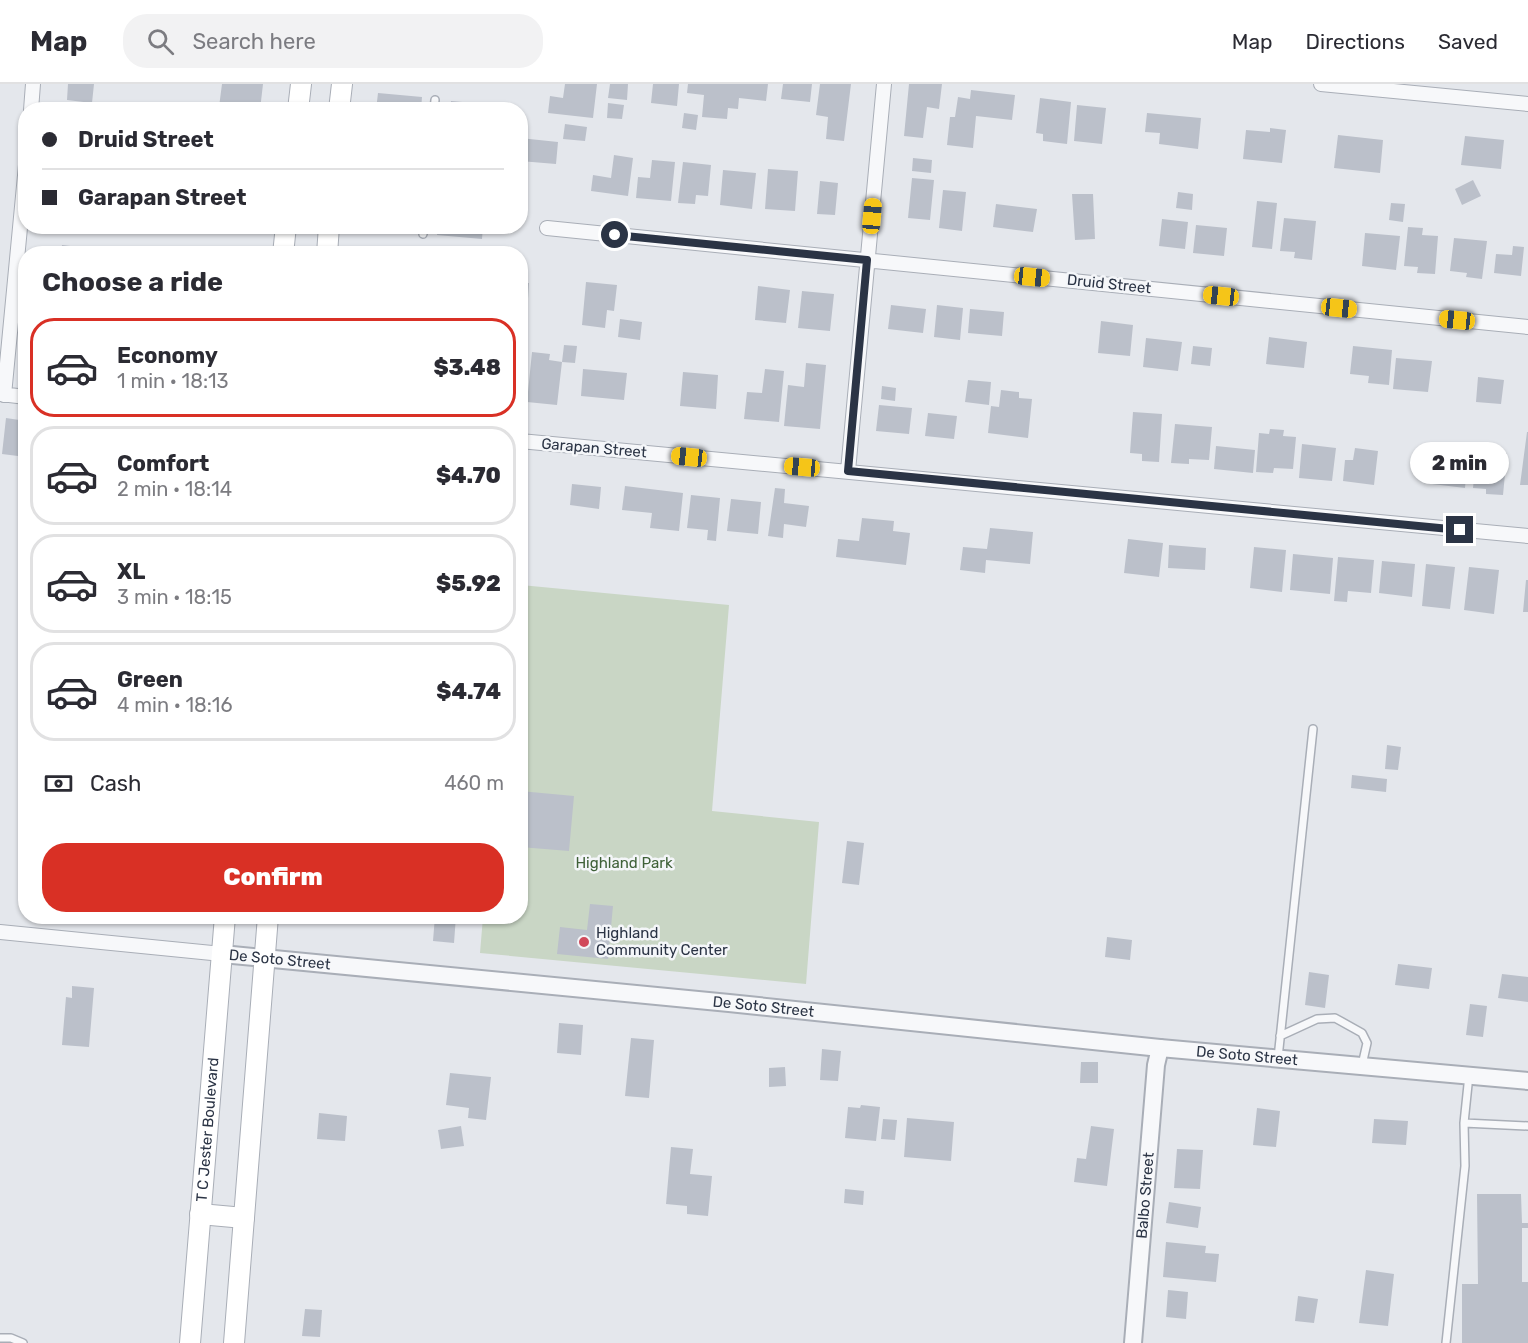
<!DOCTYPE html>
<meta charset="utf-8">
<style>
:root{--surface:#fff;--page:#f2f2f3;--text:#2b2b33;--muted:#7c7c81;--line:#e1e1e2;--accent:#d93025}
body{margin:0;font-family:Rubik,sans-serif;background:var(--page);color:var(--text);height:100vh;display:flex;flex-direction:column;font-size:22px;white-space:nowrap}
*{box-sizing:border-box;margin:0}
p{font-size:20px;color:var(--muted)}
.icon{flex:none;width:33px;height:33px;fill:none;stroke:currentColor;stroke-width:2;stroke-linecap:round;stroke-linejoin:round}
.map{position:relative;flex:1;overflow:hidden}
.drawer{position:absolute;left:18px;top:162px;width:510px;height:678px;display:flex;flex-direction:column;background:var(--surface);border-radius:24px;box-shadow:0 2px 4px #0004}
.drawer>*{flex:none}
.banner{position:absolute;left:18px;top:18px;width:510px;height:132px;border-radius:24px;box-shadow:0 2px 4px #0004;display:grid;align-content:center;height:132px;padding:0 24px;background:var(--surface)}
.end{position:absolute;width:27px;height:27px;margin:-14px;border:8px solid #2b3445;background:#fff;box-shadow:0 0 0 3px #fff}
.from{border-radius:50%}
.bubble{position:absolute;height:42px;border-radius:21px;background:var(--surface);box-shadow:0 2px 4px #0004;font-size:20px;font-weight:800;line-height:42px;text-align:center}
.car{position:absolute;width:18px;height:36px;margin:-18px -9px;border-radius:8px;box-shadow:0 0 4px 2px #0007;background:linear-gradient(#f5c518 24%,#345 0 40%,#f5c518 0 76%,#345 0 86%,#f5c518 0)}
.banner b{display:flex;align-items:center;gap:21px;height:57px;font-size:22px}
.banner b+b{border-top:2px solid var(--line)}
.banner i{width:15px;height:15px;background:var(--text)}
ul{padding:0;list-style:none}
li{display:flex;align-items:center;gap:18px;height:99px;margin:0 12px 9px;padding:0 12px;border:3px solid var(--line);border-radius:24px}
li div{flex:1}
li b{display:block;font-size:22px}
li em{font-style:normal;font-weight:800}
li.active{border-color:var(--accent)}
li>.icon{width:54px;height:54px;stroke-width:1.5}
h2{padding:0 24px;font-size:27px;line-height:72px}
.pay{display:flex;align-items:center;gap:15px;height:66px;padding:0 24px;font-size:22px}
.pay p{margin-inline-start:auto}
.action{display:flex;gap:12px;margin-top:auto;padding:12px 24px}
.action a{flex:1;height:69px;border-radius:24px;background:var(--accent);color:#fff;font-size:24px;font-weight:800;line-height:69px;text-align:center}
header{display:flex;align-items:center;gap:36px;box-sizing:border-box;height:84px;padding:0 30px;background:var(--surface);border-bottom:2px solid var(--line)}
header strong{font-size:28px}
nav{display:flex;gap:33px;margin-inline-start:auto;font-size:21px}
.search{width:420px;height:54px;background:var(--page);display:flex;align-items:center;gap:15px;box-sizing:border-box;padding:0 21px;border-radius:24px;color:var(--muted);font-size:22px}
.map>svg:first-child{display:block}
.green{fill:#c9d6c5}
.building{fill:#bbc0ca}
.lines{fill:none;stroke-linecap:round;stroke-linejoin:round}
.service-casing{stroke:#a9aeb7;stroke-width:10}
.minor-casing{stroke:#a9aeb7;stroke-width:16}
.tertiary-casing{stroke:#a9aeb7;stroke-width:20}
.secondary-casing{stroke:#a9aeb7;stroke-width:22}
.service{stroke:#f7f8fa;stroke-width:7}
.minor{stroke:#f7f8fa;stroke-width:14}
.tertiary{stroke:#f7f8fa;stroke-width:16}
.secondary{stroke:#fff;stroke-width:20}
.route{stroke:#2b3445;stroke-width:8}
.poi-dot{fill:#d1495b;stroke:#f4f6f9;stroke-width:2}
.labels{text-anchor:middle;stroke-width:5;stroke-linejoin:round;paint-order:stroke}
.street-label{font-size:15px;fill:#2b3445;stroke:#f4f6f9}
.park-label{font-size:15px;fill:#3f6138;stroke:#f4f6f9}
.poi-label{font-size:15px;fill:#2b3445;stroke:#f4f6f9;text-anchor:start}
</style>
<header>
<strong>Map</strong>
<div class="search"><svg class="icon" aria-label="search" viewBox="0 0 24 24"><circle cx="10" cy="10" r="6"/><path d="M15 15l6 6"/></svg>Search here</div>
<nav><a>Map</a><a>Directions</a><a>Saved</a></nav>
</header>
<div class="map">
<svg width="1528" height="1259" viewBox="0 0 1528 1259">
<rect width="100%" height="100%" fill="#e4e7ec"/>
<path class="green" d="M521,501L729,521L712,727L819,738L806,900L480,869L483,833L520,832Z"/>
<path class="building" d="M68,0H94L92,19L67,16Z
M222,0H263L260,26L219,23Z
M565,0H597L593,34L548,29L550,12L563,14Z
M610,0H628L627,16L608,14Z
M653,0H679L677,22L651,19Z
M688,0H768L766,17L739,14L738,25L728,24L727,35L702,33L704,11L687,9Z
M783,0H812L810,18L781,15Z
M820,0H851L844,57L826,55L828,33L816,31Z
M909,0H942L939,25L927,23L923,54L904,52Z
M971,6L1015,11L1012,36L976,32L973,64L947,61L950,33H955L958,13L970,15Z
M378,9L422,13L421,26H376Z
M1040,14L1071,18L1067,60L1043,57V50L1036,49Z
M451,17L496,21L495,26H450Z
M608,19L624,21L622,35L607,34Z
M1077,21L1106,24L1102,60L1074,57Z
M684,29L698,31L696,46L682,44Z
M1147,29L1201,34L1198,65L1159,60L1160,49L1145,48Z
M565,40L587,43L585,57L563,55Z
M1270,44L1286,46L1282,79L1243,75L1246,46L1270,48Z
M1338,51L1383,56L1380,89L1334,84Z
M1465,52L1504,56L1501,85L1461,81Z
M520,54L558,58L556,80L520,77Z
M614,71L633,74L628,112L591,107L593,91L611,94Z
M913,74L932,76L931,89L912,87Z
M652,76L675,78L671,117L636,114L638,93L650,94Z
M683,78L711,81L708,112L696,111L695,120L678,119Z
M768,85L798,87L795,127L765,125Z
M723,86L756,89L752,125L720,121Z
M912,94L934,96L930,136L908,134Z
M1473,96L1481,112L1462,121L1455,105Z
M820,97L838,99L835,131L817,130Z
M943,106L966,108L962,147L939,144Z
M1178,108L1193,110L1192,126L1176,124Z
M1072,110H1093L1095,155L1075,156Z
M1257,117L1277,119L1272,165L1252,163Z
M1391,119L1405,120L1403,138L1389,136Z
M996,120L1037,125L1033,148L993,143Z
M1284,134L1316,137L1312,176L1294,174L1295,168L1280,167Z
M1162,135L1188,138L1185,165L1159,162Z
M1196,141L1227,144L1224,172L1193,169Z
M364,142H409L408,150L364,146Z
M438,142H483L482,155L437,151Z
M1408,143L1423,144L1422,151L1438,152L1435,190L1417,189L1418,183L1404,182Z
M1365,149L1400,152L1396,186L1362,182Z
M1454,154L1487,157L1482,195L1466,193L1467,189L1450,187Z
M62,161L87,164V170H61Z
M1513,162L1524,163L1521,192L1494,189L1496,170L1512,171Z
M586,198L617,201L614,227L607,226L605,244L582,241Z
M520,199H529L527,230L520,229Z
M758,202L790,206L786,239L755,236Z
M802,207L834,210L830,247L798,244Z
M891,221L926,225L923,249L888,245Z
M937,221L963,224L960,256L934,253Z
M970,225L1004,228L1002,252L968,249Z
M620,235L642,238L640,256L618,253Z
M1101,237L1133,241L1130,272L1098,269Z
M1269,253L1307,258L1304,284L1266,280Z
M1146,254L1182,258L1178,287L1143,283Z
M564,261L577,262L575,279L562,278Z
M1193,262L1212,264L1210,282L1191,280Z
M1353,262L1392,266L1389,301L1368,299L1369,292L1350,290Z
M532,268L550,270L549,276L562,278L557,321L527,318Z
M1396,274L1432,277L1428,308L1393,305Z
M806,279L826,281L820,345L784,342L788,301L804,303Z
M583,285L627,289L624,316L581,312Z
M765,285L784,287L779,338L744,335L747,308L762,309Z
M683,288L718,291L716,325L680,322Z
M1478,293L1504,296L1501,320L1476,318Z
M968,296L991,298L989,321L965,318Z
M882,302L896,304L895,317L881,315Z
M1001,306L1019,308V314L1032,315L1028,354L988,349L991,322L999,323Z
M879,321L912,324L909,350L876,347Z
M1133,328L1162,330L1159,378L1142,377V370L1130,369Z
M928,329L957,332L954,355L925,352Z
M6,334L26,337V373L2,370Z
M1175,340L1212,343L1209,376L1189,375V380L1171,379Z
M1270,345L1284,346L1283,352L1296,353L1293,385L1274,384L1273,389L1256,388L1259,349L1269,350Z
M1527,348H1528V401H1520Z
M1302,360L1336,364L1332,397L1299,394Z
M1216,362L1255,366L1253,389L1214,385Z
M1355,364L1378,367L1374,401L1343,397L1345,376H1353Z
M1477,366L1507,369L1503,411L1486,410V405L1473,404Z
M1426,377L1467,381L1465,404L1424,399Z
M572,400L601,403L599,425L570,421Z
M625,402L683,409L679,447L650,444L652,429L622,426Z
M775,404L785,405L784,419L809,422L806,443L784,440L783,454L768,452Z
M691,411L720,414L716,457L707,456L708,446L687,444Z
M731,415L761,418L758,450L727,447Z
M862,434L894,437L893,447L910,449L906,481L836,473L838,455L859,457Z
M990,444L1033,448L1030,480L986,476L985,489L960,486L963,463L987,465Z
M1128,455L1163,459L1159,493L1124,489Z
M1169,461L1206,464L1205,486L1168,484Z
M1254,463L1286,466L1282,508L1250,504Z
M1293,470L1333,474L1330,510L1290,506Z
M1338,473L1374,476L1371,509L1348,507L1347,518L1334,517Z
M1382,477L1415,480L1412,513L1379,509Z
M1426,480L1455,483L1450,525L1422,522Z
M1469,483L1499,486L1494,530L1464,526Z
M1526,496H1528V528H1523Z
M1387,661L1401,663L1398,686L1385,685Z
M1352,691L1387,695L1386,708L1351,704Z
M520,707L574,712L569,767L520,763Z
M847,757L864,759L859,801L842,799Z
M590,820L613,822L608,875L557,870L560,843L587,846Z
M435,832H456L454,859L433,857Z
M1107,853L1132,856L1130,876L1105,873Z
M1398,880L1432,884L1429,905L1395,901Z
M1309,888L1329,891L1325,924L1305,921Z
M1502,890L1528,893V918L1498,914Z
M72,902L94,904L89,963L62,961L66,913L72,914Z
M1470,920L1487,922L1483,953L1466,951Z
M559,939L583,941L581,971L557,969Z
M631,954L654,956L649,1014L625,1012Z
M822,965L841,967L838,997L820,996Z
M1081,978H1098V999H1080Z
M785,983L786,1002L769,1003V984Z
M450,989L491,993L486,1036L468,1034L469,1024L446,1021Z
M861,1021L880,1023L876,1057L845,1054L848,1023L860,1024Z
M1257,1024L1280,1027L1276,1063L1253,1061Z
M319,1029L347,1032L345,1057L317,1055Z
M907,1034L954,1038L951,1077L904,1073Z
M883,1035L897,1036L895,1056L881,1055Z
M1374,1035L1408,1037L1406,1061L1372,1059Z
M461,1042L464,1062L441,1065L438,1046Z
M1091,1042L1114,1045L1107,1102L1074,1098L1077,1074L1086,1075Z
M671,1063L693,1065L690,1090L712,1092L708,1132L687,1130V1122L666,1120Z
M1177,1065L1203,1066L1200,1105L1174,1104Z
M845,1105L864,1107L863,1121L844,1119Z
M1477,1110H1521L1522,1139H1528V1144H1522V1198H1528V1259H1462V1200H1478Z
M1169,1118L1201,1123L1198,1144L1166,1139Z
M1166,1158L1206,1162L1205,1169L1219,1170L1216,1198L1163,1193Z
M1366,1186L1394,1190L1388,1242L1359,1239Z
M1168,1206L1188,1208L1186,1235L1166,1233Z
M1298,1212L1318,1215L1314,1239L1295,1237Z
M305,1225L322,1226L320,1253L302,1252Z"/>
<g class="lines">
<g class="service-casing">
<path id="service" d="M434,26L435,16
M423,150L424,142
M1280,952L1317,935L1335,934L1362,949L1367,959L1362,981
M1278,974L1313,645
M1469,991L1464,1039L1528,1042
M0,1254H11L23,1259
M1446,1259L1465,1082L1464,1039"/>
</g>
<g class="minor-casing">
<path id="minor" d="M1321,0L1528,20
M31,26L33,0
M547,144L1528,243
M0,310L26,313
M4,311L26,81
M520,357L1528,452
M848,387L884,0
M0,848L222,870"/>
</g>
<g class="tertiary-casing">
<g id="tertiary">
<path id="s1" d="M222,870L729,919L1160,964L1528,997"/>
<path id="s2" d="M1133,1259L1156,981L1160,964"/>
</g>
</g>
<g class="secondary-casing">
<g id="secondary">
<path d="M298,26L301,0"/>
<path d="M339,26L342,0"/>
<path d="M283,170L286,142"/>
<path d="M327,170L329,142"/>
<path d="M200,1130L244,1134"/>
<path id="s3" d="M190,1259L225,832"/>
<path d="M234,1259L268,832"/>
</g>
</g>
<use href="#service" class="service"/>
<use href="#minor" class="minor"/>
<use href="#tertiary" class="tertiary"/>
<use href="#secondary" class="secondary"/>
</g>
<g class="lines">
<path class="route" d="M615,151L867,176L848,387L1460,446"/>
</g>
<circle class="poi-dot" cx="584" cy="858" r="6"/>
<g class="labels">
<g class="street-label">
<text transform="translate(1109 200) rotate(6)" y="5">Druid Street</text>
<text transform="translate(594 364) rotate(5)" y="5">Garapan Street</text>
<text dy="5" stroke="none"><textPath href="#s1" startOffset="58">De Soto Street</textPath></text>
<text dy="5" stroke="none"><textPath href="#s1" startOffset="544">De Soto Street</textPath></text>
<text dy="5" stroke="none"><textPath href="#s1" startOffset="1030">De Soto Street</textPath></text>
<text dy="5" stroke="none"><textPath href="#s3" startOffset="214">T C Jester Boulevard</textPath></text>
<text dy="5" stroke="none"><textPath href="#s2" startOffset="148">Balbo Street</textPath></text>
</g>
<g class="park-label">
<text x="624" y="784">Highland Park</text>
</g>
<g class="poi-label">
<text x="596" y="854">Highland<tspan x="596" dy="17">Community Center</tspan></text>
</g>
</g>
</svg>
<i class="end from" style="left:615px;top:151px"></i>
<i class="end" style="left:1460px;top:446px"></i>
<div class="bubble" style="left:1410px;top:358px;width:99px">2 min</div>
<i class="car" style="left:872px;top:132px;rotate:5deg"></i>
<i class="car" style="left:1032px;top:193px;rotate:96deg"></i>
<i class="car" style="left:1221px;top:212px;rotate:276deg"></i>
<i class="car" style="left:1339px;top:224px;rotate:96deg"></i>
<i class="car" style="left:1457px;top:236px;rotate:276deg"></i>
<i class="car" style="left:689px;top:373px;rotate:276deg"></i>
<i class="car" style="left:802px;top:383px;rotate:275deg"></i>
<div class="banner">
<b><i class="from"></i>Druid Street</b>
<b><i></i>Garapan Street</b>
</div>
<section class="drawer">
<h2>Choose a ride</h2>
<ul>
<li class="active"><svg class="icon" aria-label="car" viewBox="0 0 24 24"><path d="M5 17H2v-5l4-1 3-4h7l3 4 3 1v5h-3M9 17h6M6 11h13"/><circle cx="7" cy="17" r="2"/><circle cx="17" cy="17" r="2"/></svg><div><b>Economy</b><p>1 min · 18:13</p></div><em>$3.48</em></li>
<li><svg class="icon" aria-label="car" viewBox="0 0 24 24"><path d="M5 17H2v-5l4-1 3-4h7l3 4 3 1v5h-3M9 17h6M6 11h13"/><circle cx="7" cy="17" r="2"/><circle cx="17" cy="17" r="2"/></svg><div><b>Comfort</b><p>2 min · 18:14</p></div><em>$4.70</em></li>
<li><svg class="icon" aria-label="car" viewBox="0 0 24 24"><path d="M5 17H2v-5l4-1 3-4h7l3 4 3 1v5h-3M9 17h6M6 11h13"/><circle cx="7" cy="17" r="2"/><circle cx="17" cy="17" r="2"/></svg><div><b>XL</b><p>3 min · 18:15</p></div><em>$5.92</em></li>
<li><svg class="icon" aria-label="car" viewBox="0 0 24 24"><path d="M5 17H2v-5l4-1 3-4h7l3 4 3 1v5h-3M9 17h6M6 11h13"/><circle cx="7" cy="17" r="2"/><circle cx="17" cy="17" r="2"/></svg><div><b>Green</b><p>4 min · 18:16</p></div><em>$4.74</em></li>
</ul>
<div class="pay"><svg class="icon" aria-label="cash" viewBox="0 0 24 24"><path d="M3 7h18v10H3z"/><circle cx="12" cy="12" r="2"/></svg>Cash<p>460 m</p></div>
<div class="action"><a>Confirm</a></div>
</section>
</div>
